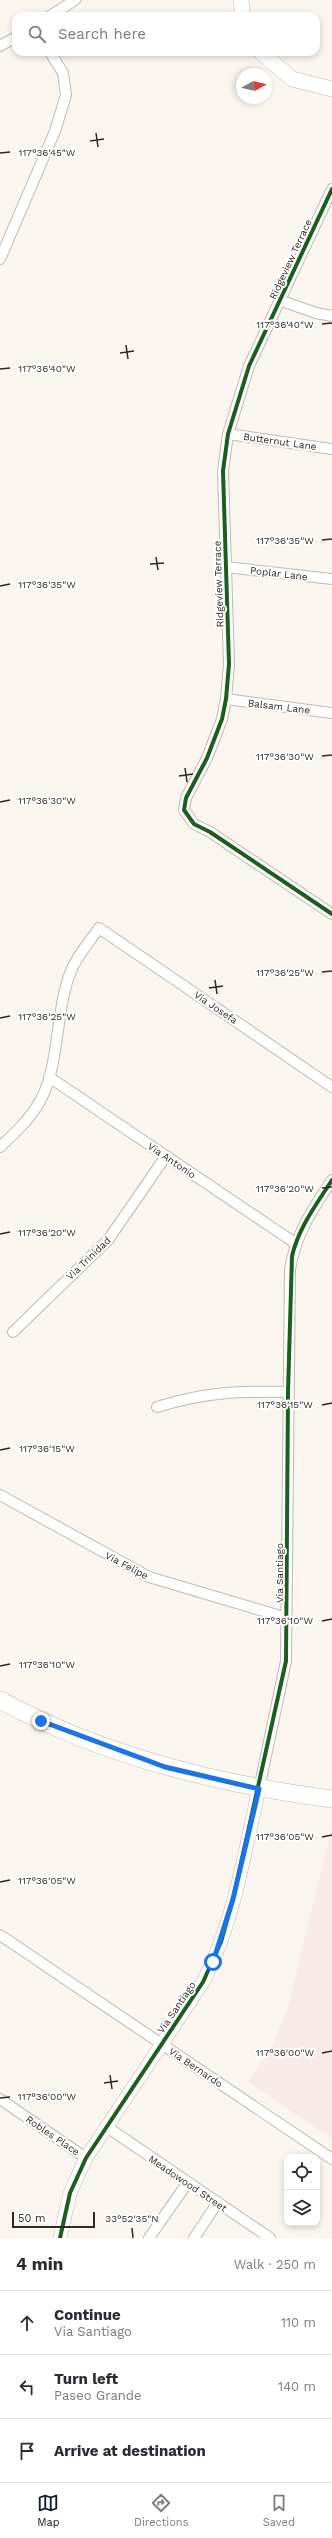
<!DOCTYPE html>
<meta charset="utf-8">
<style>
body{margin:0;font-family:"Work Sans",sans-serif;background:#f7f7f7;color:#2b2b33}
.controls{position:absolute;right:12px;bottom:12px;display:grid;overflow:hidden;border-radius:8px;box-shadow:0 2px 6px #0003}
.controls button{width:36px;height:36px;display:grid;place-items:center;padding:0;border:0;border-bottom:1px solid #e1e1e2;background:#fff;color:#2b2b33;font:20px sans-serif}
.compass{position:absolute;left:236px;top:68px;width:36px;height:36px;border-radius:50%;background:#fff;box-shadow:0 2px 6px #0003;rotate:82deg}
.scale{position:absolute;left:12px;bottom:10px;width:83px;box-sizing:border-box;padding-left:4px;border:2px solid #2e2a23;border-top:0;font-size:11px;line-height:14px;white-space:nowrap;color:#2e2a23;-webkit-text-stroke:3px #fff;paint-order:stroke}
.stop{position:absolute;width:12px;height:12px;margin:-9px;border:3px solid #1a73e8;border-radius:50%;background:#fff}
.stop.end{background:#1a73e8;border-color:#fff;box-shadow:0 1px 4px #0008}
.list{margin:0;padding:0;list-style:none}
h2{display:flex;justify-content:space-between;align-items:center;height:52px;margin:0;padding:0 16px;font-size:17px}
h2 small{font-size:13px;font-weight:400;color:#7c7c81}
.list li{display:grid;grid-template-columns:26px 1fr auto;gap:12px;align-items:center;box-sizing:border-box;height:64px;padding:0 16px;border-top:1px solid #e1e1e2}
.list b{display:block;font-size:15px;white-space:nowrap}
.list p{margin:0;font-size:13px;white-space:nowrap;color:#7c7c81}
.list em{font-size:13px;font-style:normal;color:#7c7c81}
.icon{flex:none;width:22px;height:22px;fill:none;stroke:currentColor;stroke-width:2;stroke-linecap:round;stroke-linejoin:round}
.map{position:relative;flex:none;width:332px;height:2238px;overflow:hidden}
.search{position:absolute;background:#fff;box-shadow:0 2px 6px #0003;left:12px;right:12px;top:12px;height:44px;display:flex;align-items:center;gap:10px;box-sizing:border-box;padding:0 14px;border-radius:12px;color:#7c7c81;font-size:15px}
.sheet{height:244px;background:#fff}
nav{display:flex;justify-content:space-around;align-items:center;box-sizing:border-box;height:56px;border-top:1px solid #e1e1e2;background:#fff;font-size:11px;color:#7c7c81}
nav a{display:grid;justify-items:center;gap:2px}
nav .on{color:#111827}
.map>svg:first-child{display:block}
.commercial{fill:#f8eae8}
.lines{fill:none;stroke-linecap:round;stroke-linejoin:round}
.minor-casing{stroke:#bebab3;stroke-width:12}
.tertiary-casing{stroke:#bebab3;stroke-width:14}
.secondary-casing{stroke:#bebab3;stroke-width:16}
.primary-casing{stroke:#bebab3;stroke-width:18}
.minor{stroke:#fefefd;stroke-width:10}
.tertiary{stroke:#fefefd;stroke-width:13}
.secondary{stroke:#fefefd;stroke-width:15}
.primary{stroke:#fefefd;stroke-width:17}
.cycleway-casing{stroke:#fff;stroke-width:6}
.cycleway{stroke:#1b5e20;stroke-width:4}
.route{stroke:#1a73e8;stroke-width:5}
.ticks{fill:none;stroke:#2e2a23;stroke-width:1.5}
.labels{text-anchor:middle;stroke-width:4;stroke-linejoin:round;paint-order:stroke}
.street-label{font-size:10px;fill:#2e2a23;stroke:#fff}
.ticks-label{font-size:10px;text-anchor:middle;fill:#2e2a23;stroke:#fff;stroke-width:4;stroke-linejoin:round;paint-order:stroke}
</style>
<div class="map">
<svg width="332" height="2238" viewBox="0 0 332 2238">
<rect width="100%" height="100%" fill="#faf6ef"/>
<path class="commercial" d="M332,1827v312l-84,-57 26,-40 13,-32z"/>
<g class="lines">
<g class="minor-casing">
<path id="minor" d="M50,16l25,-16
M0,46l16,-9
M332,189l-83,177 -21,68 -5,37 6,193 -3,35 -4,20 -15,39 -21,40 -2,12 10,14 16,8 122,82
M0,259l55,-128 11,-36 -3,-22 -13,-21
M279,300l37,13 16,3
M228,434l104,15
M226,567l106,12
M226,699l106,14
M49,1077l246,166
M0,1147c15,-14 30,-28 40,-46 20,-35 15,-91 31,-130 6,-15 19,-30 28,-43l233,159
M13,1332l95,-92 58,-84
M157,1407c48,-15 81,-16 131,-15
M0,1495l149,82 138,41
M259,1789l27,-128 4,-391c5,-35 22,-60 42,-90
M0,1935l332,224
M0,2099l86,59
M107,2127l163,111
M149,2238l39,-56
M194,2238l24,-36"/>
</g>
<g class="tertiary-casing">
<path id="tertiary" d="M60,2238l10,-45 16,-35 117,-176c31,-59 41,-128 56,-193"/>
</g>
<g class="secondary-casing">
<path id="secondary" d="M241,0l2,16
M261,52l31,27 40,10"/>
</g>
<g class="primary-casing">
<path id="primary" d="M0,1700c103,56 217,84 332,99"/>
</g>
<use href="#minor" class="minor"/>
<use href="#tertiary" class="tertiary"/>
<use href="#secondary" class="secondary"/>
<use href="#primary" class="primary"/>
<g class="cycleway-casing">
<path id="cycleway" d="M332,189l-83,177 -21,68 -5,37 6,193 -3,35 -4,20 -15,39 -21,40 -2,12 10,14 16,8 122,82
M60,2238l10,-45 16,-35 117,-176 18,-40 12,-43 53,-238 2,-269 4,-136c7,-29 24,-51 40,-76"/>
</g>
<use href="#cycleway" class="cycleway"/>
</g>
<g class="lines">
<path class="route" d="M41,1721l124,46 94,22 -26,110 -20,63"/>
</g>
<path class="ticks" d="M96,133l2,14M90,141l14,-2M0,153l10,-1M322,324l10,-1M126,345l2,14M120,353l14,-2M0,369l10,-1M322,540l10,-1M156,557l2,13M150,564l14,-1M0,586l10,-2M322,756l10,-1M185,768l2,14M179,776l14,-2M0,802l10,-2M322,972l10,-1M215,980l2,14M209,988l14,-2M0,1018l10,-2M322,1188l10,-1M0,1234l10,-2M322,1405l10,-2M0,1450l10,-2M322,1621l10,-2M0,1666l10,-2M322,1837l10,-2M0,1882l10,-2M322,2053l10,-2M110,2075l2,14M104,2083l14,-2M0,2098l10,-1M132,2228l1,10"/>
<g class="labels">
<g class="street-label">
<text transform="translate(290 259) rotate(-65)" y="4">Ridgeview Terrace</text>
<text transform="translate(280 441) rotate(8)" y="4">Butternut Lane</text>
<text transform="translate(279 573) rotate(7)" y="4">Poplar Lane</text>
<text transform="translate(218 584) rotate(-92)" y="4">Ridgeview Terrace</text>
<text transform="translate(279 706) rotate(7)" y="4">Balsam Lane</text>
<text transform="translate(216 1007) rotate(34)" y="4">Via Josefa</text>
<text transform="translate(172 1160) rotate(34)" y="4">Via Antonio</text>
<text transform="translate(88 1258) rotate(-44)" y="4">Via Trinidad</text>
<text transform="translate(127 1565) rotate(28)" y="4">Via Felipe</text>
<text transform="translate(279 1573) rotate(-90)" y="4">Via Santiago</text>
<text transform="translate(176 2007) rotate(-56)" y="4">Via Santiago</text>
<text transform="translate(196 2067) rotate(34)" y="4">Via Bernardo</text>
<text transform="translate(53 2135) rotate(34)" y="4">Robles Place</text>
<text transform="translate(188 2183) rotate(34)" y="4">Meadowood Street</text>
</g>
</g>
<g class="ticks-label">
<text x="47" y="156">117°36'45"W</text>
<text x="285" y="328">117°36'40"W</text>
<text x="47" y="372">117°36'40"W</text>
<text x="285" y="544">117°36'35"W</text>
<text x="47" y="588">117°36'35"W</text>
<text x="285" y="760">117°36'30"W</text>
<text x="47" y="804">117°36'30"W</text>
<text x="285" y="976">117°36'25"W</text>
<text x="47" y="1020">117°36'25"W</text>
<text x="285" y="1192">117°36'20"W</text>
<text x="47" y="1236">117°36'20"W</text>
<text x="285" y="1408">117°36'15"W</text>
<text x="47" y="1452">117°36'15"W</text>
<text x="285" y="1624">117°36'10"W</text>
<text x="47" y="1668">117°36'10"W</text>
<text x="285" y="1840">117°36'05"W</text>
<text x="47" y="1884">117°36'05"W</text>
<text x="285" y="2056">117°36'00"W</text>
<text x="47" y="2100">117°36'00"W</text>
<text x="132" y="2222">33°52'35"N</text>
</g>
</svg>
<div class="controls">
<button><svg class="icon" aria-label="locate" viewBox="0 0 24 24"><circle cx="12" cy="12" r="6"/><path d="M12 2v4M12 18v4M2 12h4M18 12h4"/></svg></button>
<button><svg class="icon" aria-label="layers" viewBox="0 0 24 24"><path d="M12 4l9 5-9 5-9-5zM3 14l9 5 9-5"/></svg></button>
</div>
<svg class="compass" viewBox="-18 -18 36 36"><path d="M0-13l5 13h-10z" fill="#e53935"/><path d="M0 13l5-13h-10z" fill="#7c7c81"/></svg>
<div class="scale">50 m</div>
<div class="stop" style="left:213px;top:1962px"></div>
<div class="stop end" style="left:41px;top:1721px"></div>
<div class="search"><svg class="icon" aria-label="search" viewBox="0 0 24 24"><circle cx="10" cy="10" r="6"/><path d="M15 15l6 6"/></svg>Search here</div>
</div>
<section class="sheet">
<h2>4 min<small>Walk · 250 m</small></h2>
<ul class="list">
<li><svg class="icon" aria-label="ahead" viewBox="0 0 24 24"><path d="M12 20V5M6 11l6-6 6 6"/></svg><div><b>Continue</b><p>Via Santiago</p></div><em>110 m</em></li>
<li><svg class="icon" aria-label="left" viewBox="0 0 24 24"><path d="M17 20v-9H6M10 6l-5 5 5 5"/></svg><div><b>Turn left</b><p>Paseo Grande</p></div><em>140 m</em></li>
<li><svg class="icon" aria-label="arrive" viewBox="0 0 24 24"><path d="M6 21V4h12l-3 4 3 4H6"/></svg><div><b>Arrive at destination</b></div></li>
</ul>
</section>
<nav>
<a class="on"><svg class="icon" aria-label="map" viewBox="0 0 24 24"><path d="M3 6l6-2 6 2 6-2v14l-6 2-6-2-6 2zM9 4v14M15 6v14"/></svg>Map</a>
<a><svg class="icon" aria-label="directions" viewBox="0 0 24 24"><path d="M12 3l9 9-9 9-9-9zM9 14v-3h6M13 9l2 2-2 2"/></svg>Directions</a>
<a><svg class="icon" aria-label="saved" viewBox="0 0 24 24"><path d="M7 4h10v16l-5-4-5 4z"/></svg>Saved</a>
</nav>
